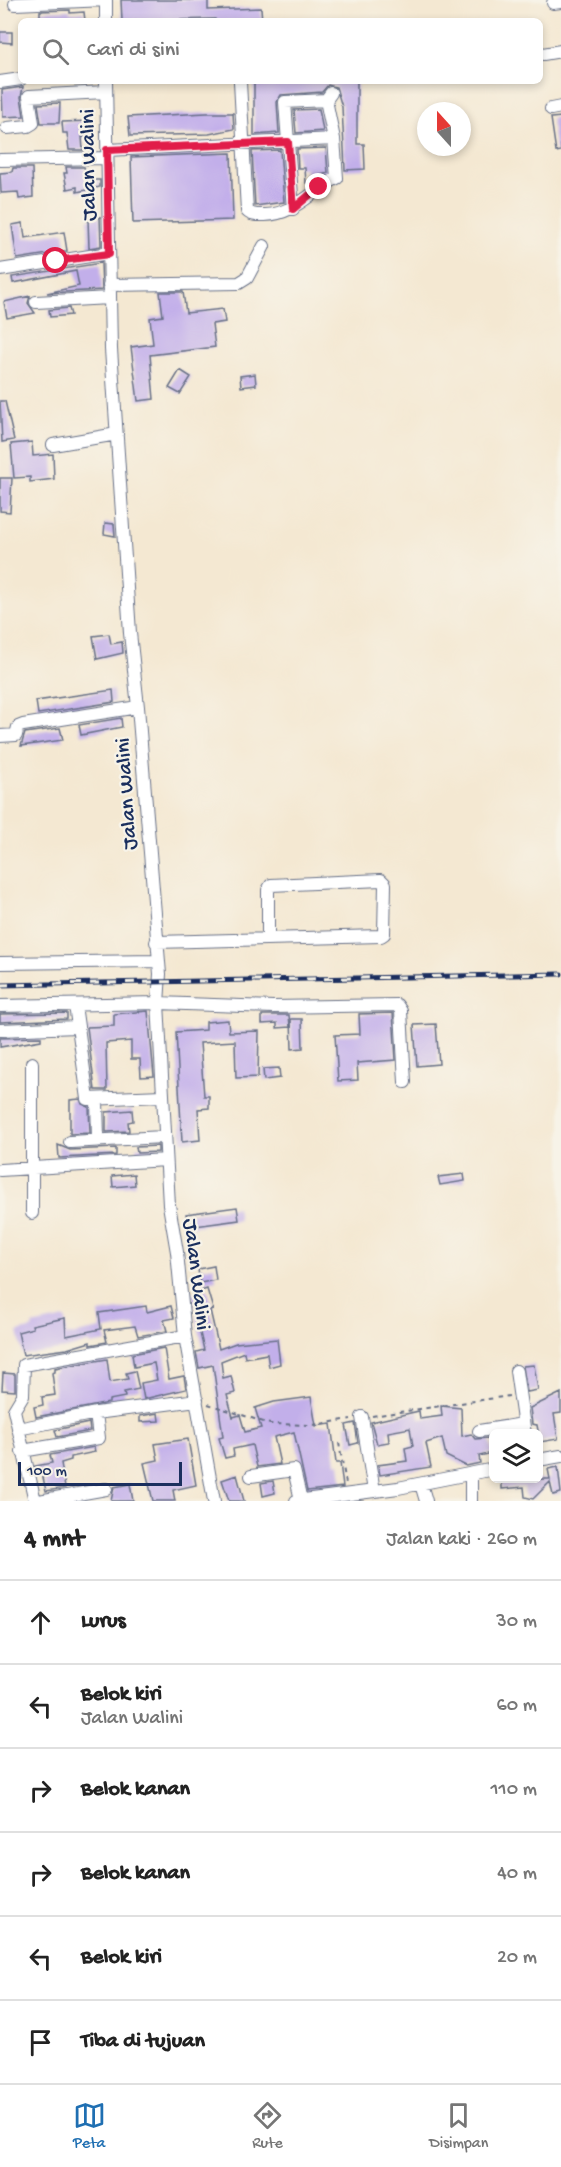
<!DOCTYPE html>
<html lang="id">
<meta charset="utf-8">
<style>
body{margin:0;font-family:"Gochi Hand",sans-serif;background:#f2f2f2;color:#222}
.controls{position:absolute;right:18px;bottom:18px;display:grid;overflow:hidden;border-radius:9px;box-shadow:0 3px 9px #0003}
.controls button{width:54px;height:54px;display:grid;place-items:center;padding:0;border:0;border-bottom:2px solid #e0e0e0;background:#fff;color:#222;font:30px sans-serif}
.compass{position:absolute;left:417px;top:102px;width:54px;height:54px;border-radius:50%;background:#fff;box-shadow:0 3px 9px #0003;rotate:339deg}
.scale{position:absolute;left:18px;bottom:15px;width:164px;box-sizing:border-box;padding-left:6px;border:3px solid #1b2f5e;border-top:0;font-size:16px;line-height:21px;white-space:nowrap;color:#1b2f5e;-webkit-text-stroke:4px #f7f3e8;paint-order:stroke}
.stop{position:absolute;width:18px;height:18px;margin:-14px;border:4px solid #e11d48;border-radius:50%;background:#fff}
.stop.end{background:#e11d48;border-color:#fff;box-shadow:0 2px 6px #0008}
.list{margin:0;padding:0;list-style:none}
h2{display:flex;justify-content:space-between;align-items:center;height:78px;margin:0;padding:0 24px;font-size:26px}
h2 small{font-size:20px;font-weight:400;color:#767676}
.list li{display:grid;grid-template-columns:39px 1fr auto;gap:18px;align-items:center;box-sizing:border-box;height:84px;padding:0 24px;border-top:2px solid #e0e0e0}
.list b{display:block;font-size:22px;white-space:nowrap}
.list p{margin:0;font-size:20px;white-space:nowrap;color:#767676}
.list em{font-size:20px;font-style:normal;color:#767676}
.icon{flex:none;width:33px;height:33px;fill:none;stroke:currentColor;stroke-width:2;stroke-linecap:round;stroke-linejoin:round}
.map{position:relative;flex:none;width:561px;height:1501px;overflow:hidden}
.search{position:absolute;background:#fff;box-shadow:0 3px 9px #0003;left:18px;right:18px;top:18px;height:66px;display:flex;align-items:center;gap:15px;box-sizing:border-box;padding:0 21px;border-radius:9px;color:#767676;font-size:22px}
.sheet{height:582px;background:#fff}
nav{display:flex;justify-content:space-around;align-items:center;box-sizing:border-box;height:84px;border-top:2px solid #e0e0e0;background:#fff;font-size:16px;color:#767676}
nav a{display:grid;justify-items:center;gap:3px}
nav .on{color:#1f6fb2}
.map>svg:first-child{display:block}
.building{fill:#c2afea}
.lines{fill:none;stroke-linecap:round;stroke-linejoin:round}
.minor-casing{stroke:#677087;stroke-width:14}
.path{stroke:#677087;stroke-width:2;stroke-dasharray:4.5 4.5;stroke-linecap:butt}
.minor{stroke:#fff;stroke-width:12}
.rail-casing{stroke:#1b2f5e;stroke-width:5}
.rail{stroke:#f7f3e8;stroke-width:3;stroke-dasharray:9;stroke-linecap:butt}
.route{stroke:#e11d48;stroke-width:8}
.labels{text-anchor:middle;stroke-width:4.5;stroke-linejoin:round;paint-order:stroke}
.street-label{font-size:22px;fill:#1b2f5e;stroke:#f7f3e8}
</style>
<div class="map">
<svg width="561" height="1501" viewBox="0 0 561 1501">
<rect width="100%" height="100%" fill="#f7f3e8"/>
<filter id="ink" filterUnits="userSpaceOnUse"><feTurbulence type="fractalNoise" baseFrequency=".0167" numOctaves="2"/><feDisplacementMap in="SourceGraphic" scale="12" xChannelSelector="R" yChannelSelector="G"/><feConvolveMatrix kernelMatrix="1 2 1 2 8 2 1 2 1" color-interpolation-filters="sRGB"/></filter>
<filter id="wash" filterUnits="userSpaceOnUse"><feTurbulence type="fractalNoise" baseFrequency=".008" numOctaves="4" result="noise"/><feDisplacementMap in="SourceGraphic" scale="24" xChannelSelector="R" yChannelSelector="G"/><feGaussianBlur stdDeviation="1.35" result="paint"/><feColorMatrix in="noise" values="0 0 0 0 0 0 0 0 0 0 0 0 0 0 0 0 0 1.4 0 .05"/><feComposite in="paint" operator="in"/></filter>
<g filter="url(#wash)">
<rect width="100%" height="100%" fill="#f4e8d2"/>
<g id="blocks">
<path class="building" d="M121,0h87v10l53,-2 1,13h-46l-1,-2 -93,2z
M70,10v3l14,-1 1,9h-45v-10z
M0,32h12v11l-12,-1z
M254,81h103v63h7l1,25 -20,1 -3,-63 -6,-20 -8,-2 -6,7 -41,3 -4,7 2,31 -25,2z
M23,87l-2,10 3,19 -21,1 -1,-27z
M60,103l-1,20h-18l-3,-19z
M319,109l4,22 -27,2 -2,-23z
M207,113h26l1,16 -25,5 -79,2 -2,-19z
M561,117v34l-5,1 -5,-34z
M90,121v7l5,-1v9l-13,1 1,13h-14l-2,-17h-4l-1,-11z
M326,148l2,25 -10,3 1,3 -5,4h-8l-1,-15h-7l-1,-19z
M280,150l4,52 -29,4 -3,-55z
M231,153l2,67 -100,3 -2,-66z
M66,167h18l5,13h11v7l-23,5v-5l-10,2 -3,-16h3z
M13,168h19l1,29 -14,2 -1,-7 -17,1 -1,-20 12,-1z
M100,217l1,29 -12,2 -1,-29z
M23,223l2,15 39,-6 3,19 -50,8 -5,-34z
M101,263l1,27 -55,3 32,-7 -3,-15 -63,12 -1,-6z
M160,292h23l3,21 37,-4 2,13 -13,2 3,23 -65,8 4,44 -16,2 -7,-54 22,-3 -3,-26 13,-2z
M30,296l-2,7 7,10 -28,5 -3,-16z
M69,308l2,7 -21,2 -1,-7z
M180,370l11,7 -11,17 -11,-6z
M255,374l1,11 -15,2 -1,-11z
M0,401h5l9,39 -12,2z
M32,442l1,14 20,-2 1,25 -24,3v-5l-16,1 -3,-34z
M0,478h12l-2,34 -10,-1z
M105,523l9,1 1,12 -11,-2z
M109,634l2,10 11,-2 1,11 -26,6 -4,-23z
M113,690l1,12 -76,12 -2,-13z
M121,718l1,9 -41,8 -2,-10z
M60,728l3,12 -42,6 4,-13z
M148,1011l6,65 -13,1 -1,-18h-9v-18l-25,2 1,47h-12l-8,-63 27,-1v-12z
M67,1013v6l-67,3v-8z
M393,1013l3,47 -39,3 1,17 -20,1 -3,-46 25,-1 -1,-20z
M262,1015h27l1,12 -13,1v-5l-15,1z
M291,1019h11l1,29 -11,1z
M228,1020l1,12 30,-1 -1,46 -22,1 -1,-37 -35,2 4,53h5v12l-11,1 2,31 -18,2 -6,-110 30,-2v-8z
M436,1024l3,40 -22,2 -3,-41z
M41,1037v3l-41,7v-9z
M279,1068l1,10 -16,2 -1,-11z
M80,1099l2,5 7,3 1,26 -20,1v-34z
M132,1110l1,11 -5,1 1,9 -23,1v-20z
M58,1145l12,5 46,-2v7l-57,3z
M158,1146v6l-21,1 -1,-6z
M134,1174l1,11 -22,2 -1,-11z
M464,1174l1,7 -25,4 -2,-8z
M237,1207l2,13 -51,7 -2,-13z
M214,1266l2,14 -16,3 -2,-14z
M207,1289l6,20 -3,1 9,39 17,-6 41,-4 3,25 -11,3 -2,-13 -22,4 -1,-6 -23,9 2,17 8,-2 4,17 -8,2 6,22 7,-2 5,17 16,-4 -6,-20 19,-6 37,-5 5,29 15,-2 5,39h4l3,24 -36,4 -13,-59 -20,5 6,27 -23,3 -5,-22 -19,4 1,7 -9,2 -6,-20 4,-1 -10,-72 -14,3 -3,-16 8,-2 -8,-34 3,-1 -7,-21z
M146,1306l1,6 24,-6 3,12 -10,2 3,11 -29,5 -3,-10 -31,4 3,12 -17,3v-3l-23,7 -44,6 -5,-23 15,-4 -1,-3 33,-7 1,18 35,-7 -2,-16z
M164,1348l5,31 15,-3 2,13 -42,10 -3,-16 16,-3 -3,-17 -20,4 -2,-13z
M107,1359l3,23 18,-3 -2,-6 9,-2 4,18 -15,3 1,5 -16,3v3l-73,14 -2,-10 9,-2 -1,-8 13,-2 -3,-22 3,-1v-4z
M534,1365l4,25 -11,2 -4,-26z
M3,1373l12,1v17l-13,-1z
M561,1393v20l-7,1 4,25 -18,3 -3,-17 -5,-1 -2,-16z
M441,1406l20,2 1,28 9,-2 4,5 14,-1 4,15 -14,3 1,7 -14,3 -20,-10 -4,-18 -16,5 5,24 -51,8 -2,-10 29,-4 -2,-13 8,-2 -3,-18 -22,4 1,10 -12,2 -6,-22 48,-11 1,8 22,-3z
M158,1413l1,8 -19,1v-6z
M89,1423l1,8 -33,6 -2,-7z
M355,1423l3,20 -8,2 -4,-20z
M188,1439l8,46 -23,5 2,11h-22l-9,-38 14,-3 -3,-16z
M94,1447l1,5 -24,5v3l-10,3 4,25 -19,3 -4,-18 -5,1 -2,-8 17,-3 -2,-8z
M558,1467l3,26 -8,2 -3,-13 -17,17 -8,-2 -1,-10 -22,2v-10h48l-2,-10z
M237,1475l7,26h-15l-7,-21z
M273,1481l2,12 -12,3 -2,-13z
M130,1484l3,17h-22l3,-14z"/>
</g>
</g>
<g filter="url(#ink)">
<use href="#blocks" fill-opacity="0" stroke="#677087" stroke-width="1.5"/>
<g class="lines">
<g class="minor-casing">
<path id="minor" d="M106,0v21
M553,3l8,-1
M15,4l91,-4
M543,54l18,-3
M106,81l5,268 19,284 8,74 22,267 -2,29 11,202 8,47 8,84 29,165
M0,82l21,-3
M240,82l7,129c5,5 11,4 18,4 30,-1 46,-24 72,-37l-3,-39 -8,-39 5,-7
M551,109l10,-2
M7,128l21,-2 5,-3 -4,-27 76,-4
M107,150l227,-11
M0,160l107,-2
M293,209l-8,-107 41,-2
M0,270l109,-17
M109,285l130,-2 8,-5 17,-32
M36,302l73,-4
M53,445l64,-11
M0,736l16,-1 2,-8 5,-2 115,-18
M156,942l225,-6 3,-2 1,-50 -4,-4 -110,5 -3,5v48
M0,963l158,-2
M75,1005l13,94 74,-3
M0,1006l158,-3 115,4 124,-2 4,6 4,71
M0,1030l77,-3
M97,1100l1,40
M70,1142l93,-5
M0,1170l166,-10
M32,1213v-150
M516,1371l9,63
M362,1417l12,74
M18,1429l78,-16 101,-13
M479,1431l44,-7
M22,1451l77,-13 -3,-25
M538,1460l23,-4
M251,1476l43,-6 7,30
M421,1484l5,17
M35,1501l-21,-91 9,-15 1,-30 161,-29
M39,1501l67,-12
M296,1501l102,-13 96,-19
M471,1501v-27"/>
</g>
<path class="path" d="M208,1404l62,20 43,1 38,-6
M372,1416l137,-20
M339,1443l7,41"/>
<use href="#minor" class="minor"/>
<g class="rail-casing">
<path id="rail" d="M0,985l561,-11"/>
</g>
<use href="#rail" class="rail"/>
</g>
</g>
<g class="lines" filter="url(#ink)">
<path class="route" d="M56,261l53,-7 -2,-104 181,-8 5,67 26,-22"/>
</g>
<g class="labels">
<g class="street-label">
<text transform="translate(86 165) rotate(-91)" y="8">Jalan Walini</text>
<text transform="translate(124 794) rotate(-94)" y="8">Jalan Walini</text>
<text transform="translate(199 1274) rotate(83)" y="8">Jalan Walini</text>
</g>
</g>
</svg>
<div class="controls">
<button><svg class="icon" aria-label="layers" viewBox="0 0 24 24"><path d="M12 4l9 5-9 5-9-5zM3 14l9 5 9-5"/></svg></button>
</div>
<svg class="compass" viewBox="-18 -18 36 36"><path d="M0-13l5 13h-10z" fill="#e53935"/><path d="M0 13l5-13h-10z" fill="#767676"/></svg>
<div class="scale">100 m</div>
<div class="stop" style="left:56px;top:261px"></div>
<div class="stop end" style="left:319px;top:187px"></div>
<div class="search"><svg class="icon" aria-label="search" viewBox="0 0 24 24"><circle cx="10" cy="10" r="6"/><path d="M15 15l6 6"/></svg>Cari di sini</div>
</div>
<section class="sheet">
<h2>4 mnt<small>Jalan kaki · 260 m</small></h2>
<ul class="list">
<li><svg class="icon" aria-label="ahead" viewBox="0 0 24 24"><path d="M12 20V5M6 11l6-6 6 6"/></svg><div><b>Lurus</b></div><em>30 m</em></li>
<li><svg class="icon" aria-label="left" viewBox="0 0 24 24"><path d="M17 20v-9H6M10 6l-5 5 5 5"/></svg><div><b>Belok kiri</b><p>Jalan Walini</p></div><em>60 m</em></li>
<li><svg class="icon" aria-label="right" viewBox="0 0 24 24"><path d="M7 20v-9h11M14 6l5 5-5 5"/></svg><div><b>Belok kanan</b></div><em>110 m</em></li>
<li><svg class="icon" aria-label="right" viewBox="0 0 24 24"><path d="M7 20v-9h11M14 6l5 5-5 5"/></svg><div><b>Belok kanan</b></div><em>40 m</em></li>
<li><svg class="icon" aria-label="left" viewBox="0 0 24 24"><path d="M17 20v-9H6M10 6l-5 5 5 5"/></svg><div><b>Belok kiri</b></div><em>20 m</em></li>
<li><svg class="icon" aria-label="arrive" viewBox="0 0 24 24"><path d="M6 21V4h12l-3 4 3 4H6"/></svg><div><b>Tiba di tujuan</b></div></li>
</ul>
</section>
<nav>
<a class="on"><svg class="icon" aria-label="map" viewBox="0 0 24 24"><path d="M3 6l6-2 6 2 6-2v14l-6 2-6-2-6 2zM9 4v14M15 6v14"/></svg>Peta</a>
<a><svg class="icon" aria-label="directions" viewBox="0 0 24 24"><path d="M12 3l9 9-9 9-9-9zM9 14v-3h6M13 9l2 2-2 2"/></svg>Rute</a>
<a><svg class="icon" aria-label="saved" viewBox="0 0 24 24"><path d="M7 4h10v16l-5-4-5 4z"/></svg>Disimpan</a>
</nav>
